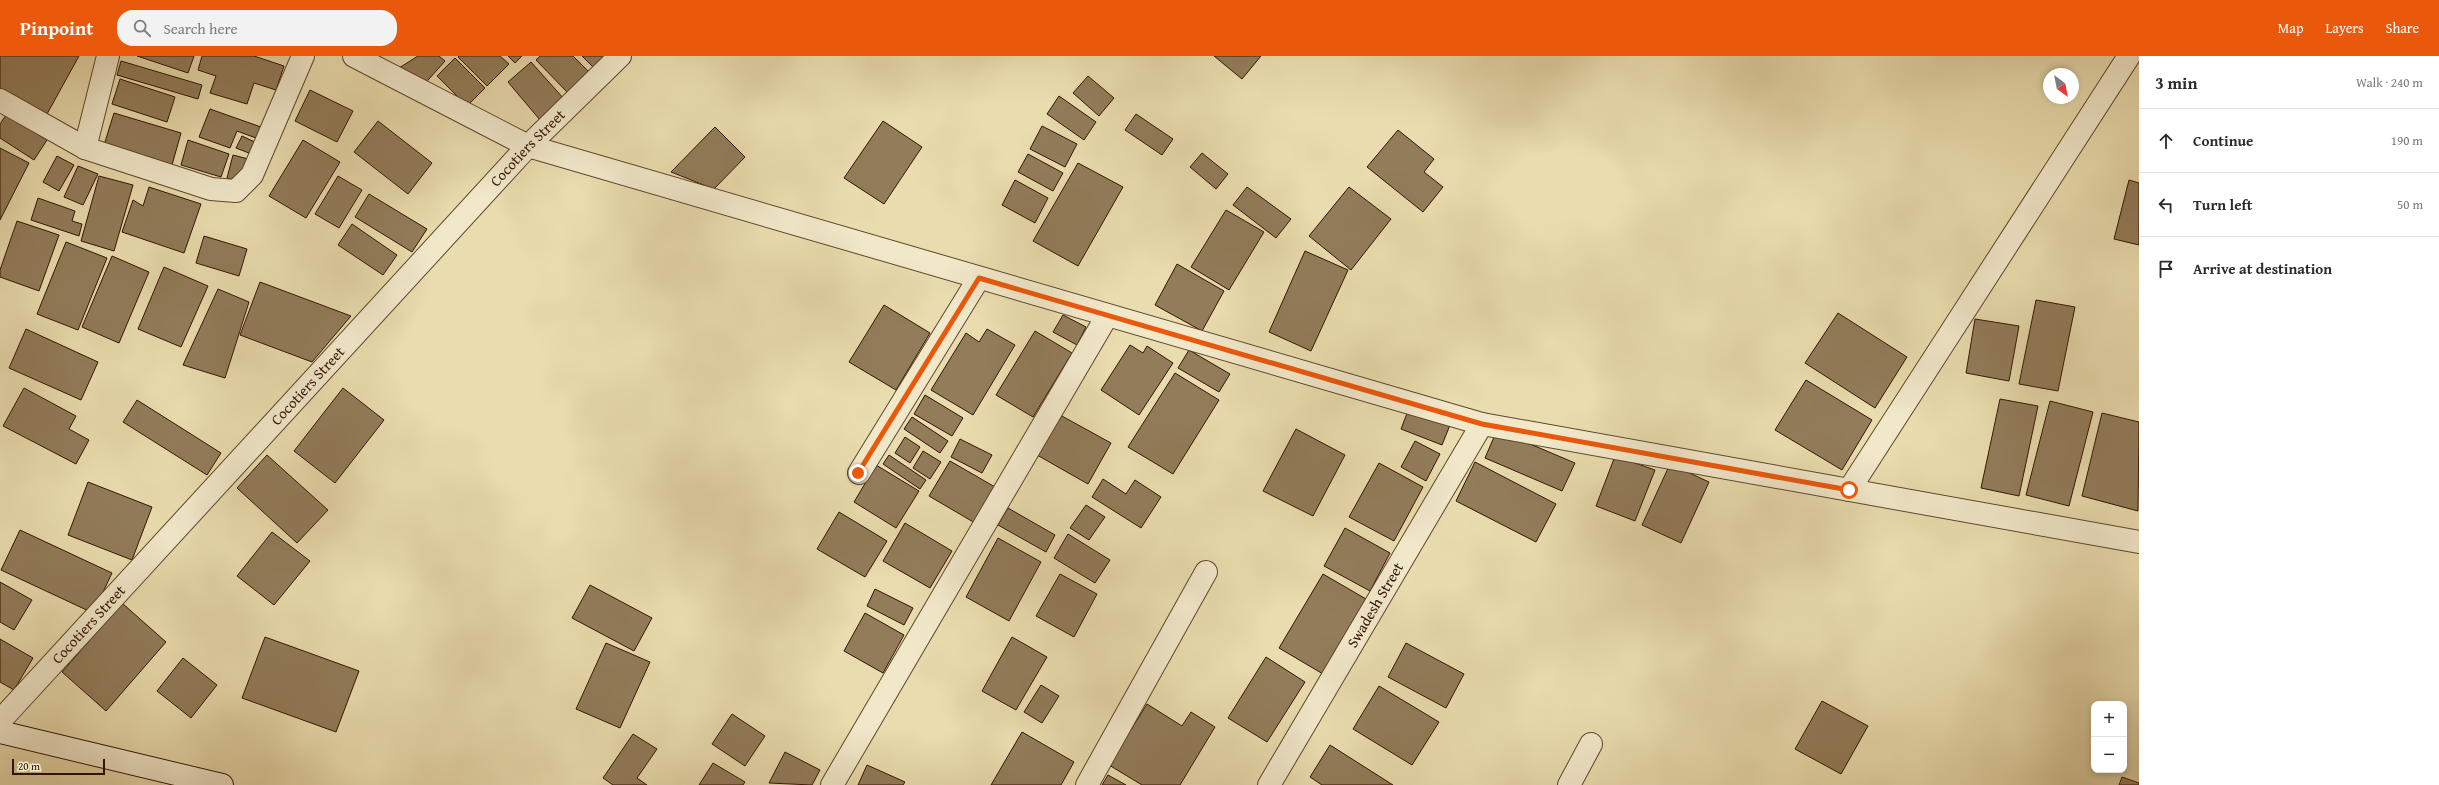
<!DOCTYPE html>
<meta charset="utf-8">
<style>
body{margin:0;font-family:"Gentium Book Plus",serif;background:#f2f2f3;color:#2b2b33}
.controls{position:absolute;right:12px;bottom:12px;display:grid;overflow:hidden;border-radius:8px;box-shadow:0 2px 6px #0003}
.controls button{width:36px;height:36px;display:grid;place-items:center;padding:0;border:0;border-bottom:1px solid #e1e1e2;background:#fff;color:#2b2b33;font:20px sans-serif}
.compass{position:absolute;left:2043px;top:12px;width:36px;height:36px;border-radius:50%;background:#fff;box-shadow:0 2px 6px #0003;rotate:148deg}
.scale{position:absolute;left:12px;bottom:10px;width:93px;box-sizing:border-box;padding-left:4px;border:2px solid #331400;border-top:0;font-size:11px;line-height:14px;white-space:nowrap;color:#331400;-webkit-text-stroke:3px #f1e8ca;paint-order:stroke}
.stop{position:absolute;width:12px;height:12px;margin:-9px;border:3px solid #ea580c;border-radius:50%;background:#fff}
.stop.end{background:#ea580c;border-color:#fff;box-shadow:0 1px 4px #0008}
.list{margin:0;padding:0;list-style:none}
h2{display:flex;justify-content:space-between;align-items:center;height:52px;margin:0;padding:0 16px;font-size:17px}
h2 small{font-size:13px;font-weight:400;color:#7c7c81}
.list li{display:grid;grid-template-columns:26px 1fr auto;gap:12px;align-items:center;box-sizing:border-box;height:64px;padding:0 16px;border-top:1px solid #e1e1e2}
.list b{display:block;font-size:15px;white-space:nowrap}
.list em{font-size:13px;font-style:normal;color:#7c7c81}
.icon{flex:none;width:22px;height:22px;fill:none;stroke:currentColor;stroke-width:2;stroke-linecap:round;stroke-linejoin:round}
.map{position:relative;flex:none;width:2139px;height:729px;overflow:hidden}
header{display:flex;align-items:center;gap:24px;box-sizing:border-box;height:56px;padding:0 20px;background:#ea580c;color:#fff}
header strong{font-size:19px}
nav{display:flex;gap:22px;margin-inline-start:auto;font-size:14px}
.search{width:280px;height:36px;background:#f2f2f3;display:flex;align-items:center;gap:10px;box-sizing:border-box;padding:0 14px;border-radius:16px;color:#7c7c81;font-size:15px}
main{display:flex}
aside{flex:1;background:#fff}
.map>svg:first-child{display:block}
.building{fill:#927c5a;stroke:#331400}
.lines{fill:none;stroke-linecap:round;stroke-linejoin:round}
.minor-casing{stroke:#60462c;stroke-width:24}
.secondary-casing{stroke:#331400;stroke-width:24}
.minor{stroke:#f1e8ca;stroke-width:22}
.secondary{stroke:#f1e8ca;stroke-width:22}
.route{stroke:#ea580c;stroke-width:5}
.labels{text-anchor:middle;stroke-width:3;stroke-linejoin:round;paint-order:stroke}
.street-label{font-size:15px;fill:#331400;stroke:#f1e8ca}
</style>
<header>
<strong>Pinpoint</strong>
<div class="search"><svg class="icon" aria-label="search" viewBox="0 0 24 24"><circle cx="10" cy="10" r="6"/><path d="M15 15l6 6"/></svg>Search here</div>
<nav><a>Map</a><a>Layers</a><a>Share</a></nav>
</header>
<main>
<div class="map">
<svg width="2139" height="729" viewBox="0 0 2139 729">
<rect width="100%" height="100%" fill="#e9dcae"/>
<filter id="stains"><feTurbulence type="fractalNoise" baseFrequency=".005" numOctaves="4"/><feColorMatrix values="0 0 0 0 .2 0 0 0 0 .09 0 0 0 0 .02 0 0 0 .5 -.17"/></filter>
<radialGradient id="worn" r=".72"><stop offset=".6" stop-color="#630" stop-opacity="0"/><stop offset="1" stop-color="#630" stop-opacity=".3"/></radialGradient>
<path class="building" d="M0,0h79l-32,58 -47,-25z
M137,0h57l-6,17z
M202,0h52l30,10 -8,24 -22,-7 -7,21 -37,-11 6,-17 -18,-6z
M418,0h21l6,5 -24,27 -22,-20z
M459,0h41l9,8 -22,22 -29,-29z
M508,0h14l-7,7z
M540,0h33l16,16 -21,21 -32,-33z
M582,0h25l-12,13z
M1214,0h47l-19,23z
M455,2l30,30 -18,18 -30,-30z
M121,5l81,24 -4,14 -81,-24z
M531,6l33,37 -24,21 -32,-38z
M1088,20l26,22 -15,18 -26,-23z
M120,23l55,18 -8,25 -55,-18z
M310,34l43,21 -16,31 -42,-21z
M1059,40l37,26 -12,18 -37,-26z
M210,53l51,18 -5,11 -19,-7 -7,17 -31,-11z
M114,57l67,20 -9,32 -68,-20z
M1136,58l37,25 -11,16 -37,-25z
M6,59l41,25 -13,20 -34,-22v-14z
M378,65l54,42 -24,31 -54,-42z
M883,65l39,26 -38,57 -40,-26z
M1042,70l35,18 -12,23 -35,-18z
M715,71l30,30 -31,32 -43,-17z
M1398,74l36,29 -10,13 19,15 -20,25 -56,-45z
M242,80l17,8 -5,11 -18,-7z
M188,84l41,14 -8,23 -40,-12z
M303,84l37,22 -34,56 -37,-22z
M0,92l29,15 -29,57z
M1202,97l26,21 -12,15 -26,-22z
M1028,98l35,19 -10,18 -35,-19z
M233,99l19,5 -13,22 -12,-4z
M57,100l17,9 -15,26 -16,-9z
M1078,107l45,24 -45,79 -45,-25z
M78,110l20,8 -15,31 -19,-8z
M99,120l34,9 -19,66 -33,-10z
M338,120l24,14 -23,38 -24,-14z
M1015,124l33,18 -13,25 -33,-18z
M2129,124l10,3v62l-25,-6z
M149,131l52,17 -17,49 -62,-21 11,-32 10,6z
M1247,131l44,32 -15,19 -43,-33z
M1349,131l42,32 -40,51 -42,-34z
M369,138l58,35 -15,23 -57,-35z
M38,142l37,13 -3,10 10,3 -3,12 -48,-16z
M1226,154l38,22 -35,58 -38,-23z
M17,165l42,14 -20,56 -39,-14v-7z
M352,168l45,31 -14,20 -45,-30z
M204,180l43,13 -8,27 -43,-13z
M66,186l41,16 -29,72 -41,-16z
M1305,195l43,19 -37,81 -42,-19z
M112,200l37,16 -30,71 -37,-16z
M1177,208l47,27 -22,40 -47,-26z
M164,211l44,19 -27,61 -43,-18z
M260,226l91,34 -39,46 -72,-27z
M218,233l31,13 -24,76 -42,-13z
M2036,244l39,7 -17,84 -39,-7z
M884,249l46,28 -34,57 -47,-28z
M1838,257l69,44 -32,51 -70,-45z
M1063,259l23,12 -9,18 -24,-13z
M1975,263l44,7 -10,55 -43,-8z
M26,273l72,33 -17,38 -72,-32z
M987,273l28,16 -42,70 -42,-25 35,-57 13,9z
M1035,275l37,22 -39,64 -37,-22z
M1130,289l13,8 4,-7 26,17 -34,52 -38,-25z
M1189,294l41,24 -11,18 -41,-24z
M1175,317l44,27 -46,74 -45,-27z
M1806,324l66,40 -30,50 -67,-40z
M24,332l52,28 -7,13 20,11 -13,24 -73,-38z
M343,332l41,32 -49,63 -41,-32z
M925,339l38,23 -11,18 -38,-22z
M2000,343l38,7 -19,90 -38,-8z
M137,344l84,53 -14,22 -84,-53z
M2050,345l43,11 -24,94 -43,-11z
M1409,352l41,17 -8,20 -41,-16z
M2102,357l37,9 -1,89 -56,-15z
M1060,359l51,28 -23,41 -51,-29z
M912,361l36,24 -8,12 -36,-24z
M1296,373l49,26 -32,61 -50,-25z
M1497,374l78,33 -13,28 -77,-33z
M905,381l15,10 -10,16 -15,-10z
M960,383l32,16 -10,18 -31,-16z
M1415,385l25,13 -14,27 -25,-14z
M923,395l18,11 -11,17 -17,-11z
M267,399l61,55 -31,33 -60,-55z
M889,399l37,25 -6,9 -37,-25z
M1615,400l40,14 -20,51 -39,-15z
M950,405l45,26 -20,36 -46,-27z
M1475,406l81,42 -20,38 -80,-41z
M1379,407l44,24 -29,54 -45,-24z
M1670,408l39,18 -28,61 -39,-18z
M876,409l43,26 -23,37 -42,-26z
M1103,423l23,15 9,-14 26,17 -20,31 -49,-31z
M88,426l64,25 -20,53 -64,-25z
M1086,449l19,12 -16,23 -19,-12z
M1008,452l47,27 -9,17 -48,-27z
M839,456l48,29 -22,36 -48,-28z
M905,467l47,28 -22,37 -47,-27z
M1345,472l45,25 -20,38 -46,-25z
M20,474l92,43 -19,40 -92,-43z
M272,476l38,29 -36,44 -37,-29z
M1068,478l42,26 -15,23 -41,-25z
M998,482l43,24 -32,59 -43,-24z
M1060,518l37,20 -23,43 -38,-21z
M1323,518l43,25 -43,75 -44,-26z
M0,526l32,18 -18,30 -14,-8z
M590,529l62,33 -18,33 -62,-33z
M875,533l38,19 -9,17 -37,-19z
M122,547l44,39 -60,69 -44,-39z
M865,557l39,22 -21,38 -39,-22z
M265,581l94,34 -23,61 -94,-34z
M1012,581l35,20 -31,53 -34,-19z
M0,583l33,19 -19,32 -14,-8z
M606,587l44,19 -30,66 -44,-19z
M1406,587l58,31 -18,34 -58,-31z
M1266,601l39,25 -38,60 -39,-24z
M183,602l34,27 -26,33 -34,-27z
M1041,629l18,11 -17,27 -18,-11z
M1379,630l60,36 -27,43 -59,-36z
M1822,645l46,25 -27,48 -46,-25z
M1147,648l35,22 9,-14 24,15 -35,58h-38l-33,-20z
M732,658l33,22 -20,30 -33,-22z
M1022,676l52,30 -13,23h-70z
M633,678l24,15 -20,29 10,7h-34l-10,-7z
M1330,689l63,40h-71l-12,-8z
M785,696l35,18 -8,15 -43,-2z
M713,707l32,19 -2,3h-44z
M867,709l38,17 -2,3h-45z
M1108,719l18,10h-24z
M2122,721l17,6v2h-20z"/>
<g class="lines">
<g class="minor-casing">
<g id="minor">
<path d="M354,0l174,90 954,278 657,118"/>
<path d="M0,44l85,48 126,41 25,2 16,-16 51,-119"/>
<path d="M85,92l23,-92"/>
<path d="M859,417l120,-195"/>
<path d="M1849,434l280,-434"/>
<path id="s1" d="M0,665l528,-575 92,-90"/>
<path d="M832,729l275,-469"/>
<path d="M1087,729l119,-213"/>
<path id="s2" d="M1269,729l213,-361"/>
<path d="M1569,729l22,-41"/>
</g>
</g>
<g class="secondary-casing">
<path id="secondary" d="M0,676l222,53"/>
</g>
<use href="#minor" class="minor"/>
<use href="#secondary" class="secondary"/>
</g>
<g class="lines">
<path class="route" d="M858,417l121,-195 503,146 367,66"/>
</g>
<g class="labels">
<g class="street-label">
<text dy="5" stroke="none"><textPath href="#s1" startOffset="779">Cocotiers Street</textPath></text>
<text dy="5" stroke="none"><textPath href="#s1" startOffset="455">Cocotiers Street</textPath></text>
<text dy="5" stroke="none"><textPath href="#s2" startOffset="209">Swadesh Street</textPath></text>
<text dy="5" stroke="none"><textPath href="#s1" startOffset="131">Cocotiers Street</textPath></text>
</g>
</g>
<rect width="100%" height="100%" filter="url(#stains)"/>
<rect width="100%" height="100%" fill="url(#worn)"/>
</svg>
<div class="controls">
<button>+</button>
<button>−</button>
</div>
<svg class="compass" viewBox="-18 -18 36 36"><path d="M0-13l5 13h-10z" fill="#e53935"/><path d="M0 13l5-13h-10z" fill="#7c7c81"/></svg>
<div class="scale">20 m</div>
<div class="stop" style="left:1849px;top:434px"></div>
<div class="stop end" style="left:858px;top:417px"></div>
</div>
<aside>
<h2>3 min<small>Walk · 240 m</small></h2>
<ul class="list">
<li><svg class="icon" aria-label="ahead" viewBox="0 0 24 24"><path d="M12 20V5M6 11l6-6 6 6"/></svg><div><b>Continue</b></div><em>190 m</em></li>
<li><svg class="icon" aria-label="left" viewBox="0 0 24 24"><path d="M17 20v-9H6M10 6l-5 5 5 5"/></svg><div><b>Turn left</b></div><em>50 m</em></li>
<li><svg class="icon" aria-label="arrive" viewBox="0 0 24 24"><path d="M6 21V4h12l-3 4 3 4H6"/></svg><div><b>Arrive at destination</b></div></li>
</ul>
</aside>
</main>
